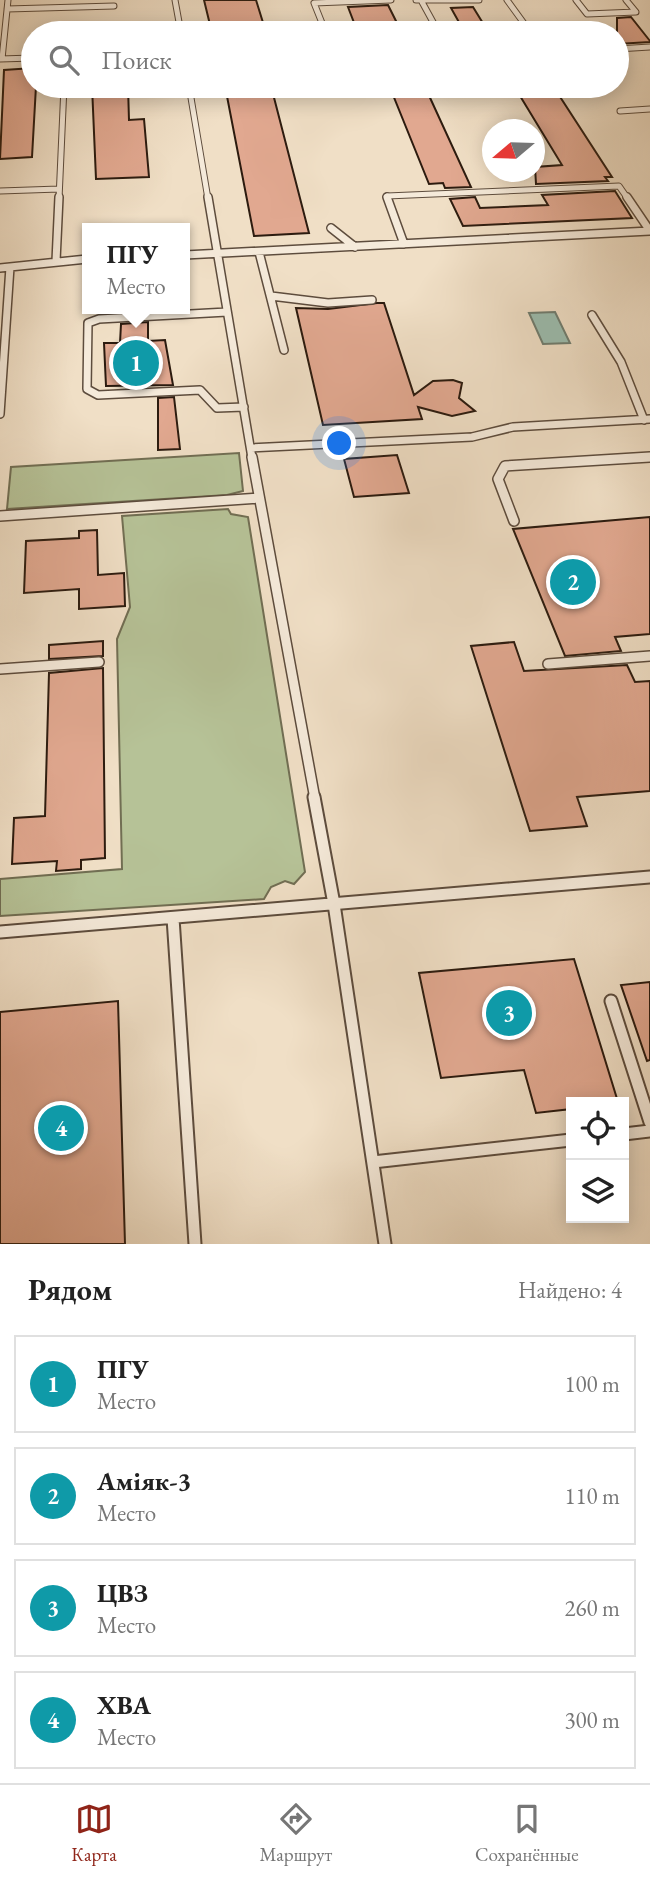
<!DOCTYPE html>
<html lang="ru">
<meta charset="utf-8">
<style>
body{margin:0;font-family:"EB Garamond",serif;background:#f6f6f6;color:#222}
.controls{position:absolute;right:21px;bottom:21px;display:grid;overflow:hidden;border-radius:0px;box-shadow:0 4px 18px #0003}
.controls button{width:63px;height:63px;display:grid;place-items:center;padding:0;border:0;border-bottom:2px solid #e0e0e0;background:#fff;color:#222;font:35px sans-serif}
.compass{position:absolute;left:482px;top:119px;width:63px;height:63px;border-radius:50%;background:#fff;box-shadow:0 4px 18px #0003;rotate:251deg}
.you{position:absolute;left:340px;top:444px;width:24px;height:24px;margin:-18px;border:5px solid #fff;border-radius:50%;background:#1a73e8;box-shadow:0 0 0 10px #1a73e833}
.badge{display:grid;place-items:center;width:46px;height:46px;border-radius:50%;background:#8f2418;color:#fff;font-size:23px;font-weight:700}
.pin{position:absolute;translate:-50% -50%;border:4px solid #fff;box-shadow:0 2px 7px #0006}
.popup{position:absolute;left:82px;top:223px;width:108px;height:91px;box-sizing:border-box;display:grid;place-content:center;border-radius:0px;background:#fff;filter:drop-shadow(0 2px 5px #0005);font-size:23px;white-space:nowrap;color:#767676}
.popup b{font-size:26px;color:#222}
.popup::after{content:'';position:absolute;left:50%;top:100%;margin-left:-14px;border:14px solid transparent;border-top-color:#fff}
.list{margin:0;padding:0;list-style:none}
h2{display:flex;justify-content:space-between;align-items:center;height:91px;margin:0;padding:0 28px;font-size:30px}
h2 small{font-size:23px;font-weight:400;color:#767676}
.list li{display:grid;grid-template-columns:46px 1fr auto;gap:21px;align-items:center;box-sizing:border-box;height:98px;margin:0 14px 14px;padding:0 14px;border:2px solid #e0e0e0;border-radius:0px}
.list b{display:block;font-size:26px;white-space:nowrap}
.list p{margin:0;font-size:23px;white-space:nowrap;color:#767676}
.list em{font-size:23px;font-style:normal;color:#767676}
.icon{flex:none;width:38px;height:38px;fill:none;stroke:currentColor;stroke-width:2;stroke-linecap:round;stroke-linejoin:round}
.map{position:relative;flex:none;width:650px;height:1244px;overflow:hidden}
.search{position:absolute;background:#fff;box-shadow:0 4px 18px #0003;left:21px;right:21px;top:21px;height:77px;display:flex;align-items:center;gap:18px;box-sizing:border-box;padding:0 24px;border-radius:38px;color:#767676;font-size:26px}
.sheet{height:539px;background:#fff}
nav{display:flex;justify-content:space-around;align-items:center;box-sizing:border-box;height:98px;border-top:2px solid #e0e0e0;background:#fff;font-size:19px;color:#767676}
nav a{display:grid;justify-items:center;gap:4px}
nav .on{color:#8f2418}
.map>svg:first-child{display:block}
.green{fill:#b6c297;stroke:#716e53;stroke-width:2}
.water{fill:#9bbdaf;stroke:#6f7c6f;stroke-width:2}
.building{fill:#e1a890;stroke:#2c1b0f;stroke-width:2}
.lines{fill:none;stroke-linecap:round;stroke-linejoin:round}
.service-far3-casing{stroke:#5d4c3d;stroke-width:7}
.service-far2-casing{stroke:#5d4c3d;stroke-width:10}
.service-far1-casing{stroke:#5d4c3d;stroke-width:12}
.service-casing{stroke:#5d4c3d;stroke-width:15}
.service-far3{stroke:#f5eada;stroke-width:5}
.service-far2{stroke:#f5eada;stroke-width:7}
.service-far1{stroke:#f5eada;stroke-width:9}
.service{stroke:#f5eada;stroke-width:11}
</style>
<div class="map">
<svg width="650" height="1244" viewBox="0 0 650 1244">
<rect width="100%" height="100%" fill="#f0dfc6"/>
<filter id="stains"><feTurbulence type="fractalNoise" baseFrequency=".00286" numOctaves="4"/><feColorMatrix values="0 0 0 0 .2 0 0 0 0 .09 0 0 0 0 .02 0 0 0 .5 -.17"/></filter>
<radialGradient id="worn" r=".72"><stop offset=".6" stop-color="#630" stop-opacity="0"/><stop offset="1" stop-color="#630" stop-opacity=".3"/></radialGradient>
<path class="green" d="M239,453l4,38 -16,4 -220,14 4,-42z
M228,509l3,5 17,3 57,355 -11,12 -9,-3 -14,6 -7,12 -264,17v-37l122,-10 -5,-230 13,-32 -8,-91z"/>
<path class="water" d="M555,312l15,31 -27,1 -14,-31z"/>
<path class="building" d="M204,0h52l9,29 -13,1 1,3h-41z
M388,5l14,28h-44l-10,-26z
M473,7l16,26h-24l-14,-25z
M631,17l19,24v1l-33,2v-26z
M33,68v18h3l-4,71 -32,2 4,-89z
M92,86h36l1,34 15,-1 5,58 -53,2z
M225,86h46l38,147 -55,3z
M514,86h39l59,91h-7l3,4 -72,3 -1,-17 27,-2z
M426,89l45,98 -26,1 -2,-5 -14,1 -38,-94z
M615,191l17,27 -169,8 -13,-27 25,-2 5,11 68,-3 -6,-10z
M377,303h7l30,92 19,-14 20,-1 9,3 -3,15 16,13 -23,5 -34,-9 4,12 -99,6 -27,-117 32,1z
M148,322v19l17,-1 8,45 -67,1 -2,-43h16l1,-19z
M174,397l6,52 -22,1v-52z
M397,455l12,38 -55,4 -10,-38z
M650,517v117l-35,3 6,14 -56,5 -52,-127z
M97,530l1,45 26,-2 1,33 -46,3v-20l-55,4 2,-52 53,-3v-7z
M103,641v15l-54,3v-14z
M514,642l10,29 103,-6 8,17 15,-1v110l-73,6 10,29 -57,5 -59,-185z
M103,668l2,190 -24,2v9l-25,2 1,-10 -45,3 2,-46 31,-2 4,-143z
M574,959l44,143h-47v7l-35,4 -12,-43 -83,8 -22,-105z
M650,982v78l-3,1 -26,-76z
M118,1001l7,243h-125v-232z"/>
<g class="lines">
<g class="service-far3-casing">
<path id="service-far3" d="M175,0l6,33
M416,0h63
M507,0l24,33
M576,0l11,14 49,-2 -10,-12
M422,2l17,31
M7,9l107,-3
M326,33l-12,-30 77,-3
M617,49l33,-2
M0,59l33,-1
M2,59l6,-59
M189,86l19,113
M620,111l30,-2
M0,191l59,-2
M59,199l5,-113
M388,199l-1,-3 232,-10 9,13"/>
</g>
<g class="service-far2-casing">
<path id="service-far2" d="M208,197l44,261
M387,197l17,47
M627,197l23,34
M331,228l24,19
M259,252l25,98
M185,255l465,-24
M56,261l3,-64
M0,268l87,-9
M271,296l57,7 44,-3
M227,312l-128,7 -11,4 -1,66 11,6 102,-5 17,18 27,-1
M592,315l29,47 23,58
M0,414l10,-147
M251,448l221,-11 41,-10 137,-8
M629,458l21,-1"/>
</g>
<g class="service-far1-casing">
<path id="service-far1" d="M252,457l63,342
M0,516l259,-18
M514,521l-16,-42 7,-13 145,-9
M548,664l102,-8
M0,669l99,-7"/>
</g>
<g class="service-casing">
<path id="service" d="M314,797l20,107 51,340
M173,918l22,326
M0,932l650,-55
M611,1001l39,121
M624,1134l26,-3
M373,1162l198,-22"/>
</g>
<use href="#service-far3" class="service-far3"/>
<use href="#service-far2" class="service-far2"/>
<use href="#service-far1" class="service-far1"/>
<use href="#service" class="service"/>
</g>
<rect width="100%" height="100%" filter="url(#stains)"/>
<rect width="100%" height="100%" fill="url(#worn)"/>
</svg>
<div class="controls">
<button><svg class="icon" aria-label="locate" viewBox="0 0 24 24"><circle cx="12" cy="12" r="6"/><path d="M12 2v4M12 18v4M2 12h4M18 12h4"/></svg></button>
<button><svg class="icon" aria-label="layers" viewBox="0 0 24 24"><path d="M12 4l9 5-9 5-9-5zM3 14l9 5 9-5"/></svg></button>
</div>
<svg class="compass" viewBox="-18 -18 36 36"><path d="M0-13l5 13h-10z" fill="#e53935"/><path d="M0 13l5-13h-10z" fill="#767676"/></svg>
<div class="you"></div>
<div class="pin badge" style="left:136px;top:363px;background:#0f9aa8">1</div>
<div class="popup"><b>ПГУ</b>Место</div>
<div class="pin badge" style="left:573px;top:582px;background:#0f9aa8">2</div>
<div class="pin badge" style="left:509px;top:1013px;background:#0f9aa8">3</div>
<div class="pin badge" style="left:61px;top:1128px;background:#0f9aa8">4</div>
<div class="search"><svg class="icon" aria-label="search" viewBox="0 0 24 24"><circle cx="10" cy="10" r="6"/><path d="M15 15l6 6"/></svg>Поиск</div>
</div>
<section class="sheet">
<h2>Рядом<small>Найдено: 4</small></h2>
<ul class="list">
<li><span class="badge" style="background:#0f9aa8">1</span><div><b>ПГУ</b><p>Место</p></div><em>100 m</em></li>
<li><span class="badge" style="background:#0f9aa8">2</span><div><b>Аміяк-3</b><p>Место</p></div><em>110 m</em></li>
<li><span class="badge" style="background:#0f9aa8">3</span><div><b>ЦВЗ</b><p>Место</p></div><em>260 m</em></li>
<li><span class="badge" style="background:#0f9aa8">4</span><div><b>ХВА</b><p>Место</p></div><em>300 m</em></li>
</ul>
</section>
<nav>
<a class="on"><svg class="icon" aria-label="map" viewBox="0 0 24 24"><path d="M3 6l6-2 6 2 6-2v14l-6 2-6-2-6 2zM9 4v14M15 6v14"/></svg>Карта</a>
<a><svg class="icon" aria-label="directions" viewBox="0 0 24 24"><path d="M12 3l9 9-9 9-9-9zM9 14v-3h6M13 9l2 2-2 2"/></svg>Маршрут</a>
<a><svg class="icon" aria-label="saved" viewBox="0 0 24 24"><path d="M7 4h10v16l-5-4-5 4z"/></svg>Сохранённые</a>
</nav>
